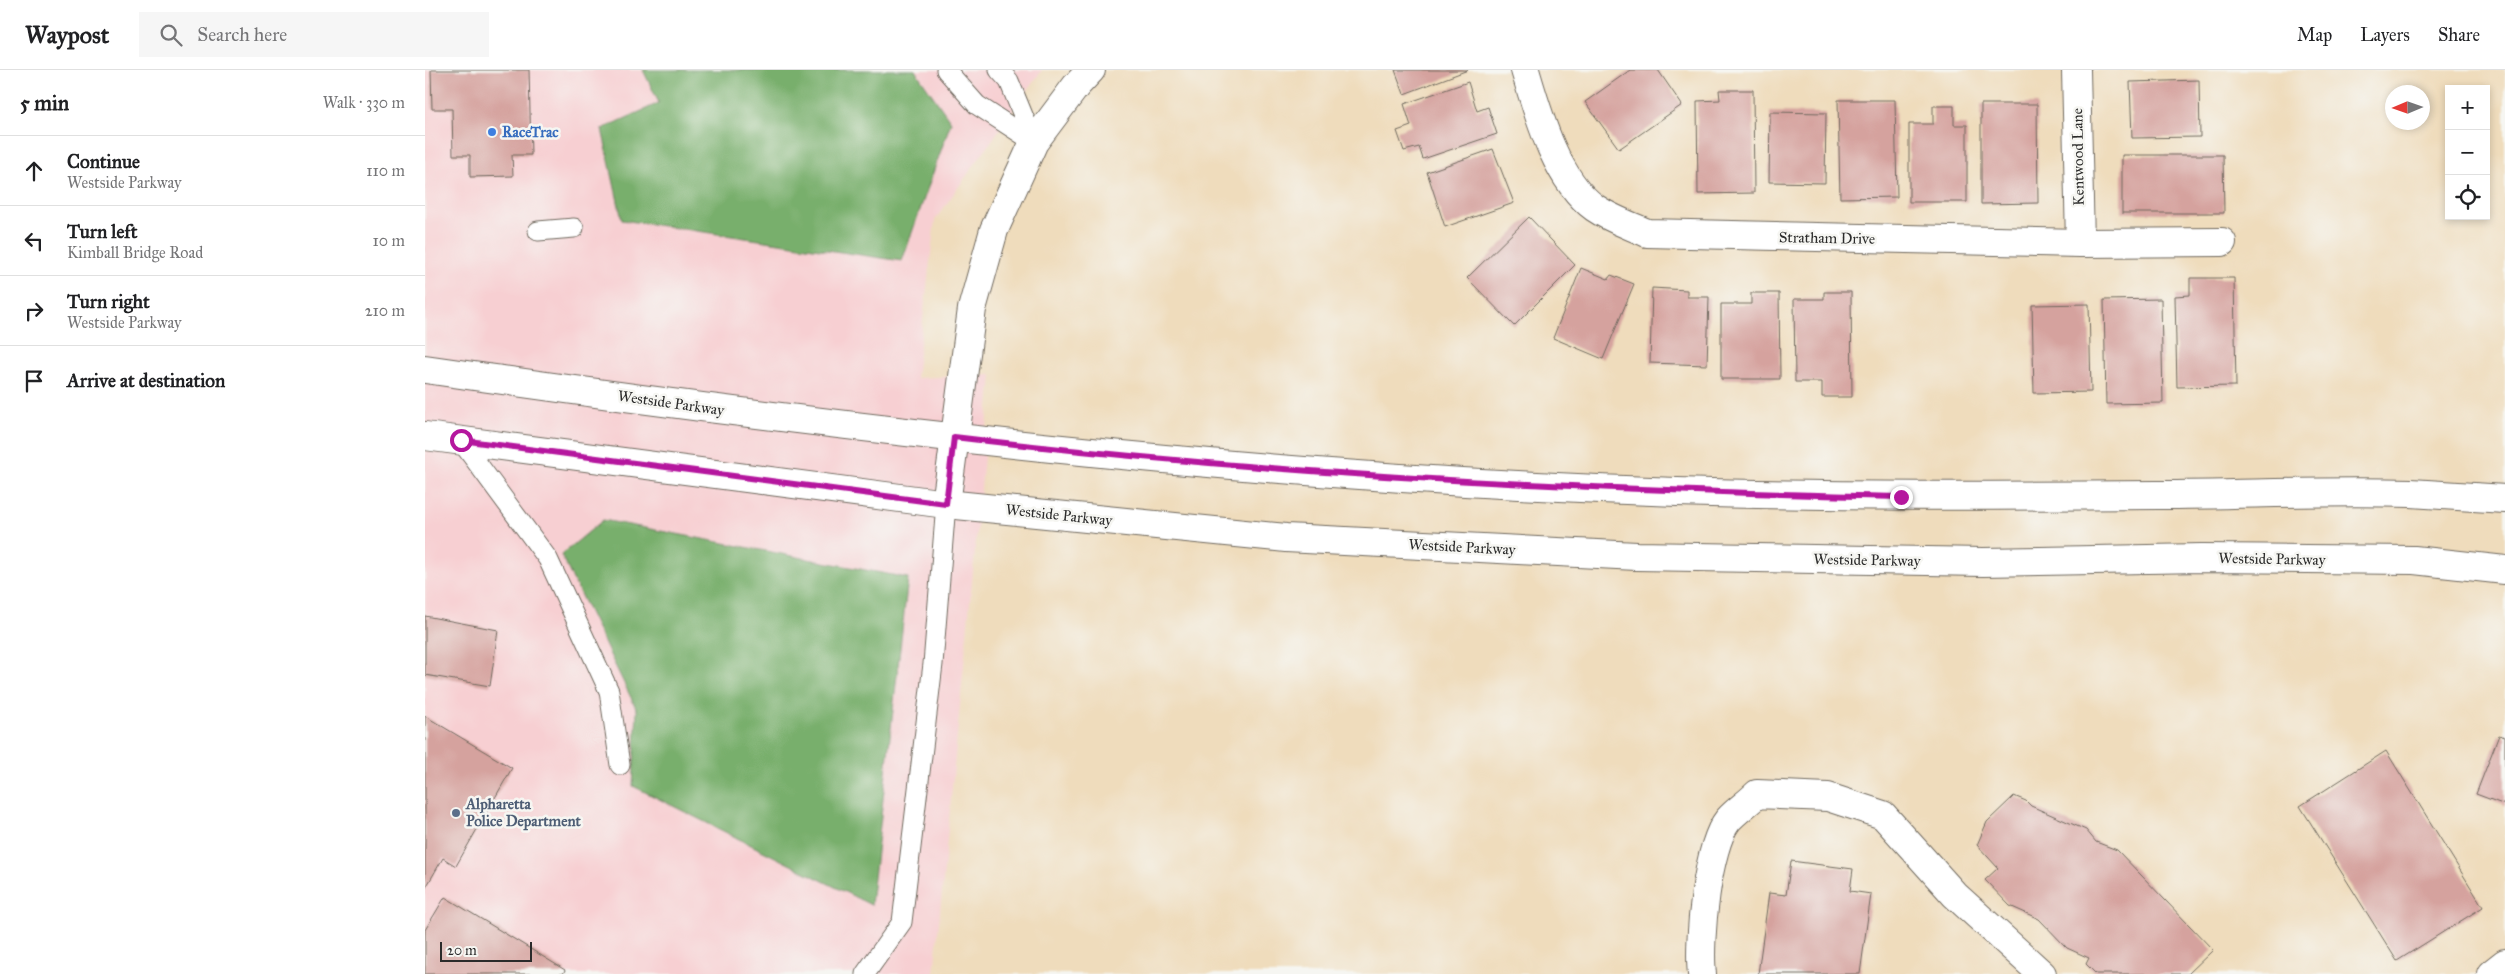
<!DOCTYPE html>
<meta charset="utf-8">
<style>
body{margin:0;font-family:"IM FELL Great Primer",serif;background:#f6f6f6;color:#202124}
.controls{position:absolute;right:15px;top:15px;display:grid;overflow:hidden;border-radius:0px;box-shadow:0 2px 8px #0003}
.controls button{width:45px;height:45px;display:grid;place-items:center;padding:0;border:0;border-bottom:1px solid #e0e0e0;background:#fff;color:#202124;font:25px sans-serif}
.compass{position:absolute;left:1960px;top:15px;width:45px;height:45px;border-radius:50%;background:#fff;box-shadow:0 2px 8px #0003;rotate:268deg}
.scale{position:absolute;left:15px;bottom:12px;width:92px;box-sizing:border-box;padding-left:5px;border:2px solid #2b2b2b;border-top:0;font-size:14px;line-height:18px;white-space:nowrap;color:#2b2b2b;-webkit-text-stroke:4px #f6f6f2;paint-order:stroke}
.stop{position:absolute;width:15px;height:15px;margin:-11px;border:4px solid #b5179e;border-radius:50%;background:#fff}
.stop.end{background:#b5179e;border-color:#fff;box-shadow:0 1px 5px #0008}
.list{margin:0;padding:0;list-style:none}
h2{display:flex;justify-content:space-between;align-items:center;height:65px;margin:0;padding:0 20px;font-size:21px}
h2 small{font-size:16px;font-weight:400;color:#757577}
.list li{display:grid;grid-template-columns:32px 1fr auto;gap:15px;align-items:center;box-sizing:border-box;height:70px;padding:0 20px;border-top:1px solid #e0e0e0}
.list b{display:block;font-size:19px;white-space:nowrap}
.list p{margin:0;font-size:16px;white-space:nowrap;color:#757577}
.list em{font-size:16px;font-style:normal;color:#757577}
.icon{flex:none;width:28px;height:28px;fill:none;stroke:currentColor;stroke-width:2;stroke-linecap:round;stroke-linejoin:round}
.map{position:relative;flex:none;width:2080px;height:904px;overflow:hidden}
header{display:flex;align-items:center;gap:30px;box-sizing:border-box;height:70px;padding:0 25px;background:#fff;border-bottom:1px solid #e0e0e0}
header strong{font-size:24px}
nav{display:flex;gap:28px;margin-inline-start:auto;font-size:18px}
.search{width:350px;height:45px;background:#f6f6f6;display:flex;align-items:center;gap:12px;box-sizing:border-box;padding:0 18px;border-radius:0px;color:#757577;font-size:19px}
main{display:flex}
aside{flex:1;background:#fff}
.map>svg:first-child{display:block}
.built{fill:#f7cfd2}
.forest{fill:#78af6c;stroke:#526d4c}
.building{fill:#d5a29e}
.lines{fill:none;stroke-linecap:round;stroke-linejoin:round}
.service-casing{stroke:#70695e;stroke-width:21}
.minor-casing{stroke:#70695e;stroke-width:30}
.tertiary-casing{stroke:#70695e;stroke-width:30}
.secondary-casing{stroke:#70695e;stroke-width:30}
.service{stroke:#fff;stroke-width:19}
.minor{stroke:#fff;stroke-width:28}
.tertiary{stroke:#fff;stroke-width:28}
.secondary{stroke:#fff;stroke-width:28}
.route{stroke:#b5179e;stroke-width:6}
.shop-dot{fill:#3f7fe0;stroke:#f6f6f2;stroke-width:2}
.service-dot{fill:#5c6f8a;stroke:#f6f6f2;stroke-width:2}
.labels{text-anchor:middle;stroke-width:5;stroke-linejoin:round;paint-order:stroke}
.shop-label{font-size:15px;font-weight:bold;fill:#366cbe;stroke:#f6f6f2;text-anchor:start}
.street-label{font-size:15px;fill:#2b2b2b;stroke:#f6f6f2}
.service-label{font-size:15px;font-weight:bold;fill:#4e5e75;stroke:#f6f6f2;text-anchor:start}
</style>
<header>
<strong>Waypost</strong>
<div class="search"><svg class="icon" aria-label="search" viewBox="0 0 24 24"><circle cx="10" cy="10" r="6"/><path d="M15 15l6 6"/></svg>Search here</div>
<nav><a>Map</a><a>Layers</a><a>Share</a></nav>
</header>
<main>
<aside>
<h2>5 min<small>Walk · 330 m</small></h2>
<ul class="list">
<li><svg class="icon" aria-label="ahead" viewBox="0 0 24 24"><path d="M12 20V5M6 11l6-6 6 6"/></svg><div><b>Continue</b><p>Westside Parkway</p></div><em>110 m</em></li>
<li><svg class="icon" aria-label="left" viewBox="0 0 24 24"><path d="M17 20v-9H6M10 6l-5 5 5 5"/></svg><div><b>Turn left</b><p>Kimball Bridge Road</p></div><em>10 m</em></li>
<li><svg class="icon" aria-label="right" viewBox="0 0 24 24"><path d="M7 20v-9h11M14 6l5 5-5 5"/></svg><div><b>Turn right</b><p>Westside Parkway</p></div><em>210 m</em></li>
<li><svg class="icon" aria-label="arrive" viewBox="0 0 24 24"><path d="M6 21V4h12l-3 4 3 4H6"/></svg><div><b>Arrive at destination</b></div></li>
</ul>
</aside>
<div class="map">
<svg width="2080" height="904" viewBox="0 0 2080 904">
<rect width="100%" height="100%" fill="#f6f6f2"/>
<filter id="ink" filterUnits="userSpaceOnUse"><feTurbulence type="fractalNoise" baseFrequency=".02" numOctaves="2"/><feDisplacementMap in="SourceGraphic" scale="10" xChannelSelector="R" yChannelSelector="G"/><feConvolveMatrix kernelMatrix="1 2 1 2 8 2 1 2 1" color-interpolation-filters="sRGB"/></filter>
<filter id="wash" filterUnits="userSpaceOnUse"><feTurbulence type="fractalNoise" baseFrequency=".0096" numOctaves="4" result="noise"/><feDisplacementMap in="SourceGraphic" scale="20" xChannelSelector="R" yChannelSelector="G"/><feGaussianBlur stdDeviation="1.12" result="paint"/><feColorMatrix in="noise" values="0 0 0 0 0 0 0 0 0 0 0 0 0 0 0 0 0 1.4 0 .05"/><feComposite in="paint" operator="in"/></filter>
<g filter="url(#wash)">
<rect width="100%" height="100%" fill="#efdcbc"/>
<path class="built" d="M0,0h617l-107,150 -19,158 76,-3 -58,599h-509z"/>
<path class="forest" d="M218,0h272l36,52 -49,139 -280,-41 -20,-91 57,-26z
M178,450l305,58 -37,327 -238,-119 4,-76 -76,-155z"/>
<g id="blocks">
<path class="building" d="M6,0h98l2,85h-19l1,21 -43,1v-22h-17l-1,-46h-20z
M970,0h73l-64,24z
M1205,0h28l24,35 -63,44 -34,-47z
M1774,10l1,57 -68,1 -2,-56z
M1043,12l9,29 11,-4 9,27 -74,25 -4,-12 -15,4 -7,-20 14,-5 -7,-22z
M1294,20h34l1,103 -56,1 -1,-93 23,-1z
M1413,30h57l2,97 -57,1z
M1556,34h56l1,99 -57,1z
M1508,36h21v19h13v77h-58v-78h24z
M1345,42l56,1 -1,70 -56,-1z
M1068,79l21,54 -69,24 -18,-55z
M1697,85h101l1,58h-102z
M1104,147l46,48 -61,61 -47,-48z
M1156,198l27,11 3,-4 23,9 -31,75 -50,-21z
M1765,208h44l2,108 -59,1 -2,-91 15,-1z
M1227,218l35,2v7h22l-2,68 -57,-2z
M1399,222h27l1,105h-30v-15h-27l-1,-83h30z
M1326,223h28l1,86h-59v-75h30z
M1736,229l2,104 -57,1 -2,-104z
M1664,234l2,88 -57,1 -2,-88z
M0,546l73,14 -8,56 -65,-11z
M0,646l87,52 -56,98 -13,-8 -18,31z
M2074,665l6,2v68l-29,-11z
M1961,681l97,156 -86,54 -97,-155z
M1589,726l12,5 5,5 55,24 10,12 21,8 96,100 -25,24h-92l-10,-10 3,-6 -22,-10 -28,-29 -29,-13 -25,-26 13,-12 -21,-23 10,-23z
M1366,791l62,8 -3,22 21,3 -11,80h-102l11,-81 17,2z
M20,827l120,73 -2,4h-138v-44z"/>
</g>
</g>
<g filter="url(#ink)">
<use href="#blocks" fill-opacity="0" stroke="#70695e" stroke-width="1"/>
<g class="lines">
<g class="service-casing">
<path id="service" d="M521,0l31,35 57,37
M574,0l10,11 25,61
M113,161l36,-3
M36,371l87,118 61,132 11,74
M440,904l37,-52 31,-258 13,-160"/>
</g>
<g class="minor-casing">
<path id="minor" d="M1100,0c13,44 31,110 70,138 16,11 34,17 52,25l433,10 142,-1
M1651,0l4,173
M1277,904c-4,-33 5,-128 26,-154 8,-9 20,-17 29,-26l71,3 55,18 72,80 87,79
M2066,904l14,-11"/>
</g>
<g class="tertiary-casing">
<path id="tertiary" d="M521,434l26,-195 22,-79 40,-88 42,-56 15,-16"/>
</g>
<g class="secondary-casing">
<path id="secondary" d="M0,299c415,60 832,109 1252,123 161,5 321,4 482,3 83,0 169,-5 252,-2 31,2 63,4 94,6
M0,366l521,68 340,34 351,18 346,6 219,-4 212,2 91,10"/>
</g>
<use href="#service" class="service"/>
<use href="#minor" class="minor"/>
<use href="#tertiary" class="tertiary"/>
<use href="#secondary" class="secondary"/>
</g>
</g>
<g class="lines" filter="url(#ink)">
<path class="route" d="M36,370l485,64 8,-67c315,38 630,53 947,60"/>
</g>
<circle class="shop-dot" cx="67" cy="62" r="5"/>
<circle class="service-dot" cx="31" cy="743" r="5"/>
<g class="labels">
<g class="shop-label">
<text x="77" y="67">RaceTrac</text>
</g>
<g class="street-label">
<text transform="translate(1653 87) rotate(-91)" y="5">Kentwood Lane</text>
<text transform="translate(1402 168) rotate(1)" y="5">Stratham Drive</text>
<text transform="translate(246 333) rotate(8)" y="5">Westside Parkway</text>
<text transform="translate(634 445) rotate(6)" y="5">Westside Parkway</text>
<text transform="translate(1037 477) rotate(3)" y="5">Westside Parkway</text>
<text transform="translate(1847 489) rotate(1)" y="5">Westside Parkway</text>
<text transform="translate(1442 490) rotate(1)" y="5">Westside Parkway</text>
</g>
<g class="service-label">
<text x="41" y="739">Alpharetta<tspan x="41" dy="17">Police Department</tspan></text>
</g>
</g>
</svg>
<div class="controls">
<button>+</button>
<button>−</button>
<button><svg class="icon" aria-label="locate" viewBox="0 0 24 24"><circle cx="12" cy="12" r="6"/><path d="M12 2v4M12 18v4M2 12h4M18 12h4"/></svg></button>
</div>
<svg class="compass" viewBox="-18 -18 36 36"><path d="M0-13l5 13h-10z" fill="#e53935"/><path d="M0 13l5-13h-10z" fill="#757577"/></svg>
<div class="scale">20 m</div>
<div class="stop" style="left:36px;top:370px"></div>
<div class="stop end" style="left:1476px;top:427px"></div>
</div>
</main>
